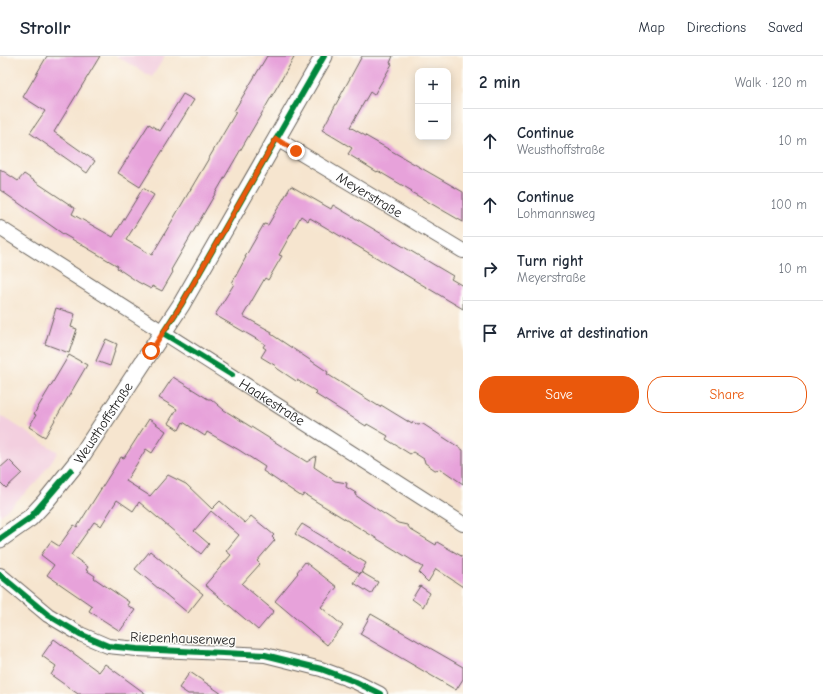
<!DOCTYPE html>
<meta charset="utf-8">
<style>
body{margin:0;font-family:"Comic Neue",sans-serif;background:#f6f6f7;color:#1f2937}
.controls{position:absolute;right:12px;top:12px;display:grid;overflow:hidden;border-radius:8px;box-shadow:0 2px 10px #0003}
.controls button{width:36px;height:36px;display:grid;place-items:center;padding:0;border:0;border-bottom:1px solid #e0e1e3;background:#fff;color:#1f2937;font:20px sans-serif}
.stop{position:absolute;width:12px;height:12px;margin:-9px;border:3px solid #ea580c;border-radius:50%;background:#fff}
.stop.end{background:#ea580c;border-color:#fff;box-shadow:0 1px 4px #0008}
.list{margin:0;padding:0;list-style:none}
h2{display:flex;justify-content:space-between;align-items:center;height:52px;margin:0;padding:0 16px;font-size:17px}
h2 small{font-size:13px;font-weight:400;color:#747a83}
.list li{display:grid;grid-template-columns:26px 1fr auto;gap:12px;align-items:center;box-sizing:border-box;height:64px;padding:0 16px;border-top:1px solid #e0e1e3}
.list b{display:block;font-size:15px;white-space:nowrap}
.list p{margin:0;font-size:13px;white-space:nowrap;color:#747a83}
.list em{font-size:13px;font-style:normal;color:#747a83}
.actions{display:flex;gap:8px;padding:12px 16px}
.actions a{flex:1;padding:9px 0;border:1px solid #ea580c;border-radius:16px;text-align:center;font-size:14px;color:#ea580c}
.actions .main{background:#ea580c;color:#fff}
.icon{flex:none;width:22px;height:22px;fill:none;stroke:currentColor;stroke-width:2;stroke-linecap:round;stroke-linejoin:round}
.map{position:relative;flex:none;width:463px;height:638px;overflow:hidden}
header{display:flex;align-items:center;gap:24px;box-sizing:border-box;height:56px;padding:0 20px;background:#fff;border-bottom:1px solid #e0e1e3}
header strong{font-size:19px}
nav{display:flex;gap:22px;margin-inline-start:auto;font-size:14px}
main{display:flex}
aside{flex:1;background:#fff}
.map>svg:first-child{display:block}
.built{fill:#f3cfdf}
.building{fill:#e7a2da}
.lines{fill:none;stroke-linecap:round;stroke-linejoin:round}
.minor-casing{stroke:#68625b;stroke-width:16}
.tertiary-casing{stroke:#68625b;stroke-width:19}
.minor{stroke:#fff;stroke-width:14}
.tertiary{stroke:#fff;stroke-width:17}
.cycleway-casing{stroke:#fdfcf7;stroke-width:8}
.cycleway{stroke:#00873e;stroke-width:6}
.route{stroke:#ea580c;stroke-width:5}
.labels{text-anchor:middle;stroke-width:3;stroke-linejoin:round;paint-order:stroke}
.street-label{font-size:14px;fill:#1c1c1c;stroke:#fdfcf7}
</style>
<header>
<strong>Strollr</strong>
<nav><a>Map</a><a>Directions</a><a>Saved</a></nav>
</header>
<main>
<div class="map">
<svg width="463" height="638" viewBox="0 0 463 638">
<rect width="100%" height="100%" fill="#fdfcf7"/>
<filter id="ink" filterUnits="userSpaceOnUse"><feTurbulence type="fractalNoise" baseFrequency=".025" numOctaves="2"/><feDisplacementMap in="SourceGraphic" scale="8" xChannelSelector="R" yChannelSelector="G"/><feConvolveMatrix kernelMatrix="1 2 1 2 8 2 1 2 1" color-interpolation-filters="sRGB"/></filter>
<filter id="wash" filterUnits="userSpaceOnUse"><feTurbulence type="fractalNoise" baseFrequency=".012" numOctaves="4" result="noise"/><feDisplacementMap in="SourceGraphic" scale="16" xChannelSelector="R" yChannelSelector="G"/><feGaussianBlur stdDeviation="0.9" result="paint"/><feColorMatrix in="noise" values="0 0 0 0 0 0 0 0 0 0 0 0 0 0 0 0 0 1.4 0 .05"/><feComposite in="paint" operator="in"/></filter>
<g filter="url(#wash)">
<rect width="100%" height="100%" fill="#f6e5cf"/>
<path class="built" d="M116,0h49l-13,21z
M0,359l58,37 -22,31 -36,33z"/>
<g id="blocks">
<path class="building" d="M47,0h53l-46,76 41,29 -8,12 -57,-40 15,-22 -22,-14z
M267,0h28l-124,214 2,2 -11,19 -10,-5 -1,3 -13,-7 -21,-14 1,-2 -55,-32 -63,-44v-21l18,12 6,-7 51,34 -3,6 41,23 30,-49 11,7 -28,45 26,15 84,-143 -2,-1z
M362,0h31l-3,7 2,1 -18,31 -4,-3 -20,35 113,65v30l-52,-30 1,-1 -34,-20 -1,1 -29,-18 4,-6 -30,-18z
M183,38l11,6 -54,87 -22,-14 31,-49 11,7z
M291,130l40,23 2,-4 120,71 -2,3 12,7v23l-153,-91 -2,3 -7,-5 -22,39 3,1 -14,24 -3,-2 -22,38 29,16 -1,2 57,38 -1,2 53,33 1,-2 31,19 1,-2 5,3 5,-1 40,26v34l-22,-15 -6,1 -10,-7 -1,-4 -11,-7 -3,2 -24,-15 2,-3 -21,-12 -1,2 -51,-32 2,-2 -20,-12 -1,1 -21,-14 1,-1 -15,-9 5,-8 -3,-2 2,-3 -50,-29 19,-31 -2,-1 14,-26h-1l19,-33 4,1z
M56,252l19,6 -4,13 6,2 -8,24 -24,-9z
M106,283l11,5 -7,22 -14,-5z
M69,299l18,10 -42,72 -16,-10 7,-12 -2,-1z
M173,321l35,22h3l13,11 83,52 9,-6 -2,11 21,14 12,2 -1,4 10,6 -1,2 43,28 9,2 4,5 25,15 1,-3 26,15v30l-27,-18 -8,13 -9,-9 4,-6 -119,-73 -2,3 -39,-26 2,-4 -26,-17 -32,-18 -2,4 -22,-14 -4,8 -11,-7 9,-14 -18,-11z
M149,363l17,12 -14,22 -6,-4 -20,32 24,15 18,-21 18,9 26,25 8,-8 25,22 6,-7 23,19 -2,2 3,3 -18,21 3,3 -18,20 32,27 -16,19 -53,-45 26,-30 -5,-4 13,-16 -28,-24 -17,20 15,13 -8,10 -62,-52 -6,9 -16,-11 -16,26 -7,-4 -23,33 17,12 -2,3 9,6 -1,2 35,24 -2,3 8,5 -15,21 -31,-20 3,-5 -45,-31 7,-10 -13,-10 10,-14 8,5 15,-21 3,2 44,-70 3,1z
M9,404l13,13 -16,15 -6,-6v-14z
M302,468l64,39 -6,11 -65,-40z
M150,495l53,43 -15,19 -53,-44z
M305,506l32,25 -16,20 22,19 -16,19 -52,-44 23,-28 -1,-1z
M361,516l17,10 -7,12 -17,-11z
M420,530l10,7 -7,14 -11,-8z
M371,558l92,53v12l-7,11 -96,-56z
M54,583l45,33 6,-8 41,30h-68l-27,-19 5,-9 -14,-10z
M190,616l32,22h-34l-9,-6z"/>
</g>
</g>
<g filter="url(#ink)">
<use href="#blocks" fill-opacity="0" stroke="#68625b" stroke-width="1"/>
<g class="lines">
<g class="minor-casing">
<g id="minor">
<path id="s1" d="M277,83l186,112"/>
<path id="s2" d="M0,172l463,296"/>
<path d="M0,519l48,40 32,19 28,12 29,3 128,6 56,14 35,13 24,12"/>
</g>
</g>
<g class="tertiary-casing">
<g id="tertiary">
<path id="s3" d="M0,483l30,-21 15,-16 33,-41 103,-156 143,-249"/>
</g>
</g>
<use href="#minor" class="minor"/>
<use href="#tertiary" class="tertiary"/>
<g class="cycleway-casing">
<path id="cycleway" d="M232,319l-69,-42 18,-28 143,-249
M0,483l30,-21 41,-48
M0,519l48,40 32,19 28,12 29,3 128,6 56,14 35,13 24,12"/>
</g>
<use href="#cycleway" class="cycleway"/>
</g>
</g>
<g class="lines" filter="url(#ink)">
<path class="route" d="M151,295l30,-46 95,-166 20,12"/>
</g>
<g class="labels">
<g class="street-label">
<text dy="5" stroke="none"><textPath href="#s1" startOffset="108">Meyerstraße</textPath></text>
<text dy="5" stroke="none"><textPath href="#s2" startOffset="323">Haakestraße</textPath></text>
<text dy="5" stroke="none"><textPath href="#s3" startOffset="157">Weusthoffstraße</textPath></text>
<text transform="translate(183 582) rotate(2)" y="5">Riepenhausenweg</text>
</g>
</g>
</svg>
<div class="controls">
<button>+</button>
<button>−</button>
</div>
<div class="stop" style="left:151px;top:295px"></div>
<div class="stop end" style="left:296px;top:95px"></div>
</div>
<aside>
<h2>2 min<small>Walk · 120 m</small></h2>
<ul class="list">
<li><svg class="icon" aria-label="ahead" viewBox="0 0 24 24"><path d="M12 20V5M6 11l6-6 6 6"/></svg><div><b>Continue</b><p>Weusthoffstraße</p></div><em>10 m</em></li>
<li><svg class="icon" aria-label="ahead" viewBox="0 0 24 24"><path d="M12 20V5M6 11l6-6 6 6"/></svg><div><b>Continue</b><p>Lohmannsweg</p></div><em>100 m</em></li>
<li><svg class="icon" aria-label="right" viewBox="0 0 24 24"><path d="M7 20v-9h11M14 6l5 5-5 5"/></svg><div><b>Turn right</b><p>Meyerstraße</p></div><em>10 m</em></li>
<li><svg class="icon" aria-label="arrive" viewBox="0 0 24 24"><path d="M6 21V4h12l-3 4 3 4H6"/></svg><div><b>Arrive at destination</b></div></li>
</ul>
<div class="actions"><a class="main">Save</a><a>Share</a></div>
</aside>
</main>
